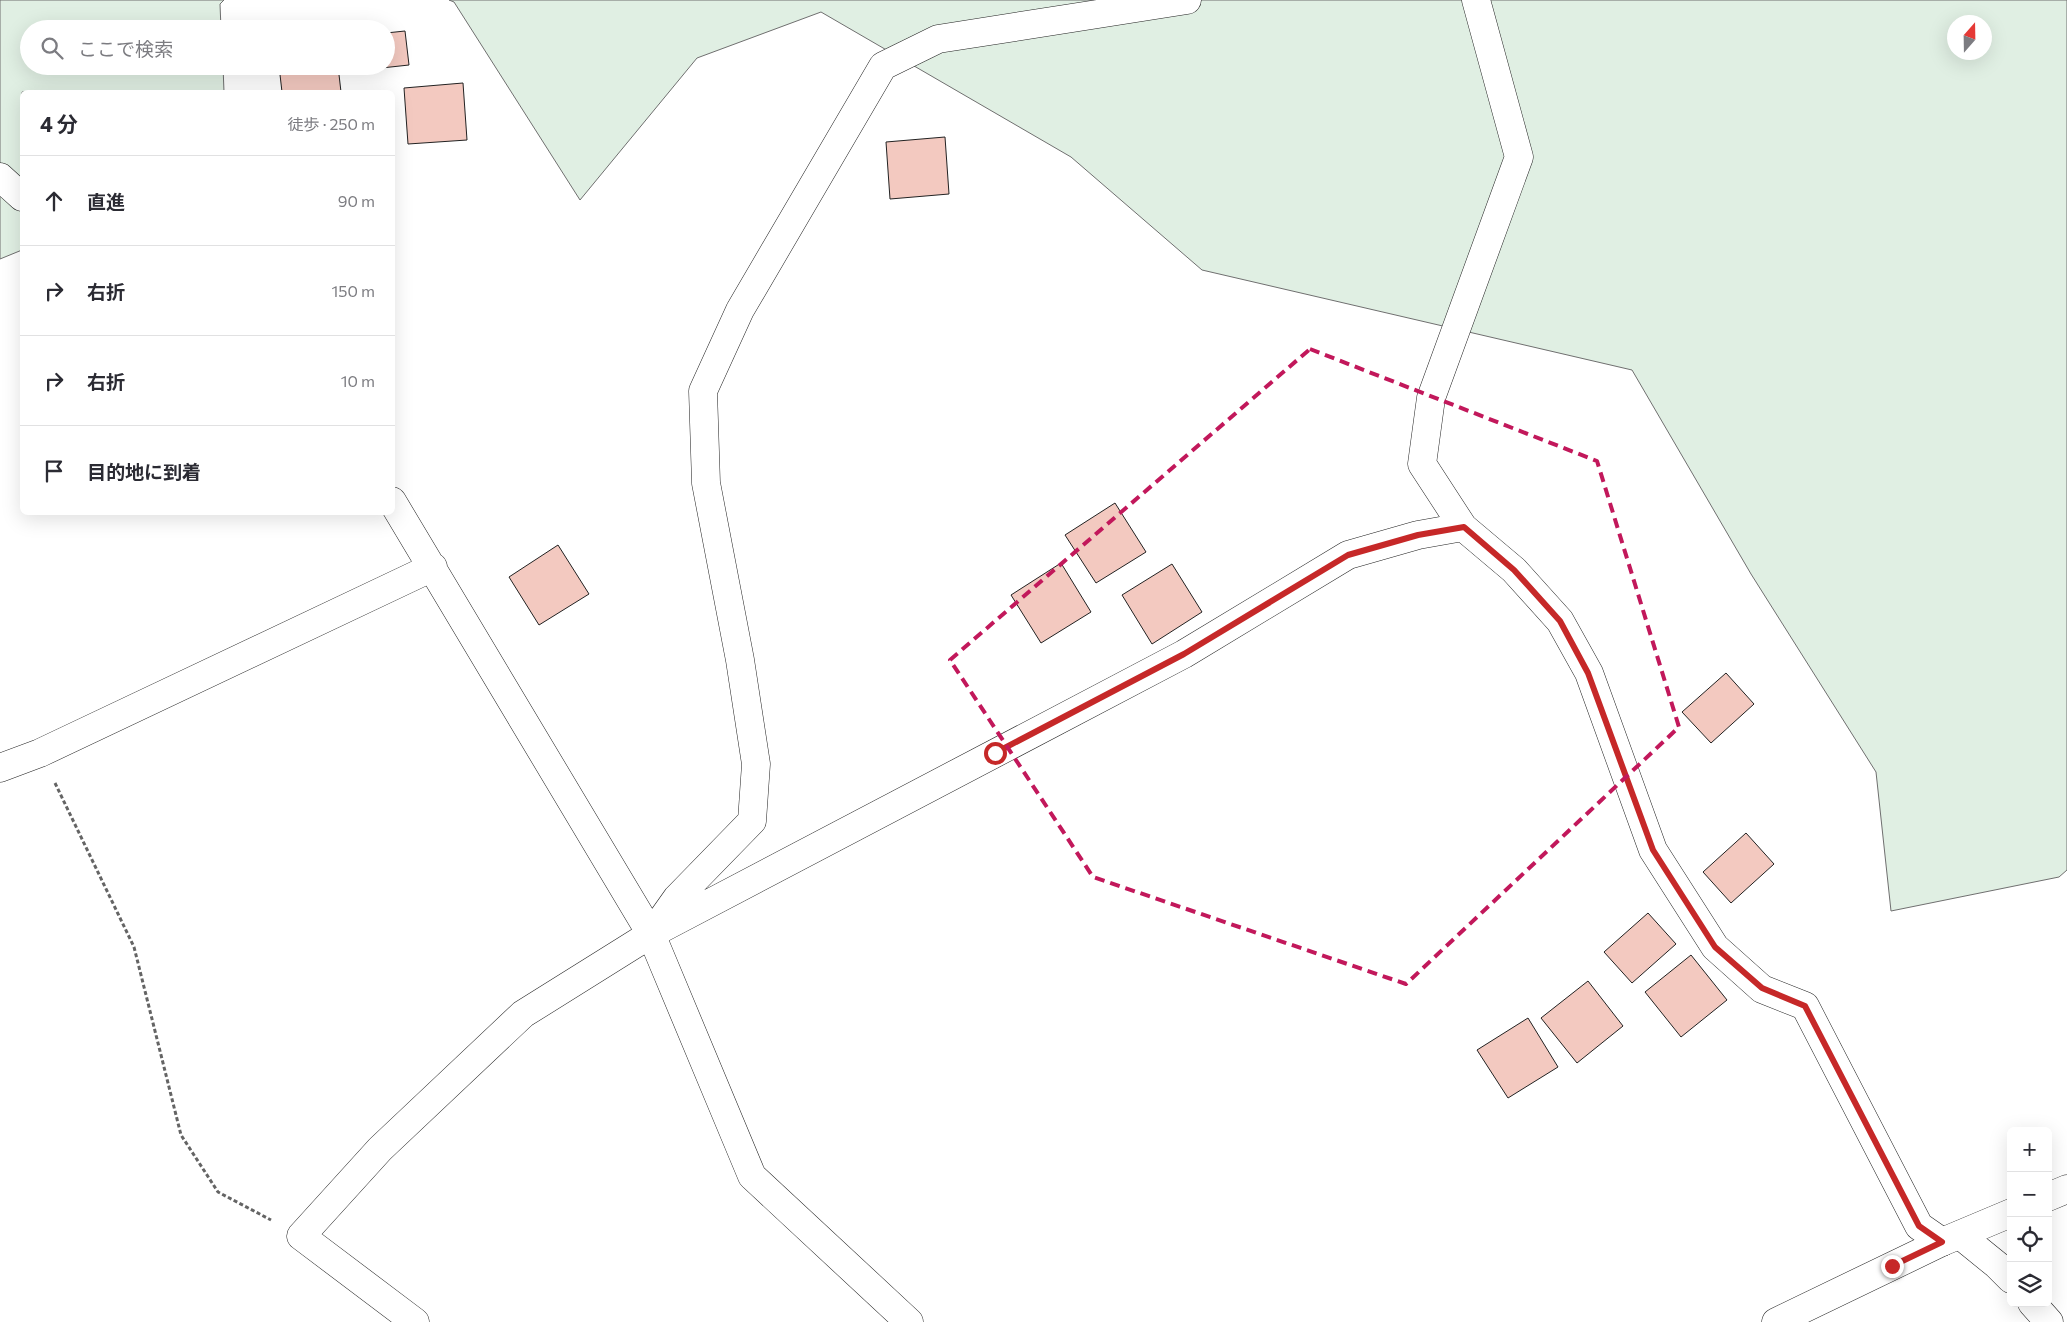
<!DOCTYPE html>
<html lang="ja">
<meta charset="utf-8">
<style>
body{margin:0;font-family:Commissioner,"Noto Sans JP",sans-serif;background:#f7f7f7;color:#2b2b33}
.controls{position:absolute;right:15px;bottom:15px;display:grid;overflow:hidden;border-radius:8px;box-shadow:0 5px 20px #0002}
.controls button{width:45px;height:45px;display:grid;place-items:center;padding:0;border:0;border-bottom:1px solid #e1e1e2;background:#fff;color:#2b2b33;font:25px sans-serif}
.compass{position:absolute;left:1947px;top:15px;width:45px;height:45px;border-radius:50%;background:#fff;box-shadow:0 5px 20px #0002;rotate:20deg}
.stop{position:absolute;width:15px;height:15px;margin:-11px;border:4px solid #c62828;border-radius:50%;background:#fff}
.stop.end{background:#c62828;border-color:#fff;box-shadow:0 1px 5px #0008}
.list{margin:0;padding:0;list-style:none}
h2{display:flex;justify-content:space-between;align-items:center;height:65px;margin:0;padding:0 20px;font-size:21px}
h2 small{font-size:16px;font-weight:400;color:#7c7c81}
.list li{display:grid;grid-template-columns:32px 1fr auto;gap:15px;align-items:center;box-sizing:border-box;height:90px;padding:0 20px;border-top:1px solid #e1e1e2}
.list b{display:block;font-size:19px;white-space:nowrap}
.list em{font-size:16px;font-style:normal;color:#7c7c81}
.icon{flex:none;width:28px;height:28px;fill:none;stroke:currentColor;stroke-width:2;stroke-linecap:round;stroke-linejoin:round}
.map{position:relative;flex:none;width:2067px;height:1322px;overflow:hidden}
.search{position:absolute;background:#fff;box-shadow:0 5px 20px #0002;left:20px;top:20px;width:375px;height:55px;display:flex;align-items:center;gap:12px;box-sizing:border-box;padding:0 18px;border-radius:28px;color:#7c7c81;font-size:19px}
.panel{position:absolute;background:#fff;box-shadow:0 5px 20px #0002;left:20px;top:90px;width:375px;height:425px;border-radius:8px}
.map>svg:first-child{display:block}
.green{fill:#e0efe3;stroke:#6f6f6f;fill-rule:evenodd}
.building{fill:#f3c9c0;stroke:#222}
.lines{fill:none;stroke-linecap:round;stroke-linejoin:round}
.minor-casing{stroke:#222;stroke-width:29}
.major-casing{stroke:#222;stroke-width:29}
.path{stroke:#646464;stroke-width:3;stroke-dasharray:4 2.5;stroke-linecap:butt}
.minor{stroke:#fff;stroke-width:28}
.major{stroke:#fff;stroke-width:28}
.route{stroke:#c62828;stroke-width:6}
.marked{fill:none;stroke:#c2185b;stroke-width:4;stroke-dasharray:10 6;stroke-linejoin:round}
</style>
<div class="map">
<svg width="2067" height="1322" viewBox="0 0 2067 1322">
<rect width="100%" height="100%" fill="#fff"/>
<path class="green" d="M0,0h224l-4,4 1,25h-192v37h194l1,26h-202v158l-22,9z
M449,0h1618v870l-8,7 -168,34 -15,-139 -125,-198 -119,-204 -430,-100 -131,-113 -250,-145 -124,46 -117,142 -126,-198zM1954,22h30v30h-30z"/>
<path class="building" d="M405,31l4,34 -46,5v-4h23v-33z
M279,66h59l3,26h-59z
M463,83l4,57 -59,4 -4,-56z
M945,137l4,57 -59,5 -4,-57z
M1115,503l31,49 -50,31 -31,-48z
M558,545l31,49 -50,31 -30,-48z
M1061,563l30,49 -50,31 -30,-48z
M1172,564l30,48 -50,32 -30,-49z
M1726,673l28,31 -43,39 -29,-31z
M1746,833l28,31 -43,39 -28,-31z
M1648,913l28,31 -44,39 -28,-31z
M1691,955l36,45 -46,37 -36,-45z
M1588,981l35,45 -46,37 -36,-45z
M1528,1018l30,49 -50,31 -31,-48z"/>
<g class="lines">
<g class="minor-casing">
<path id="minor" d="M1476,0l43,157 -88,241 -9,66 41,63 51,43 46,51 29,52 64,177 62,97 47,42 43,17 114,220 23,16
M0,177l22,20
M392,501l259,433 101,242 157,146
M0,768l40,-15 393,-186
M655,929l22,-31 75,-77 4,-57 -16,-104 -34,-177 -3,-92 37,-81 143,-244 55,-27 249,-39
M1960,1235l37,30 14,14
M2032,1303l17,19
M415,1322l-114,-86 79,-87 143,-135 128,-80 533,-280 164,-99 70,-20 45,-8"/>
</g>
<g class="major-casing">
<path id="major" d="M2048,1197l19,-8
M1776,1322l166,-80 69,-29"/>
</g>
<path class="path" d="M55,783l79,164 47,188 37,57 53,28"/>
<use href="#minor" class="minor"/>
<use href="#major" class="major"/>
</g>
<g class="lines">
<path class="route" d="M995,753l189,-99 164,-99 70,-20 46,-8 50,43 46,51 28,52 65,177 62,97 47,41 43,18 114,220 23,16 -50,24"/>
</g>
<path class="marked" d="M1310,349l287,112 82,266 -273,257 -313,-107 -143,-217z"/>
</svg>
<div class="controls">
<button>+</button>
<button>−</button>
<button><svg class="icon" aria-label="locate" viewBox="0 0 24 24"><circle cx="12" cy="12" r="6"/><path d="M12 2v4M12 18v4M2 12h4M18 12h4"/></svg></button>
<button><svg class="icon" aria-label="layers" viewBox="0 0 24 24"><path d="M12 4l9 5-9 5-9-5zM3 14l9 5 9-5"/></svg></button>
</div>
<svg class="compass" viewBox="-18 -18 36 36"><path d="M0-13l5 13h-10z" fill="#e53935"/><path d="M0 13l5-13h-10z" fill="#7c7c81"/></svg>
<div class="stop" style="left:995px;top:753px"></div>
<div class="stop end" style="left:1892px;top:1266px"></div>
<div class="search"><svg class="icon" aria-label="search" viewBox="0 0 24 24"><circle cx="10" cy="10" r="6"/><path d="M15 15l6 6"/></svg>ここで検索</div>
<section class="panel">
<h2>4 分<small>徒歩 · 250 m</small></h2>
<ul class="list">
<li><svg class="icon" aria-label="ahead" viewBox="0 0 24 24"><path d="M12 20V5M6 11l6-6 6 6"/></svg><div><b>直進</b></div><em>90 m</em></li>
<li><svg class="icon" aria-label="right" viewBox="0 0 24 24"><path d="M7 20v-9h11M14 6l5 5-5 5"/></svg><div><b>右折</b></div><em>150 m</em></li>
<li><svg class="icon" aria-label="right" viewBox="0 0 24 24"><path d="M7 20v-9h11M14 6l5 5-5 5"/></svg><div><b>右折</b></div><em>10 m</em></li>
<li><svg class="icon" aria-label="arrive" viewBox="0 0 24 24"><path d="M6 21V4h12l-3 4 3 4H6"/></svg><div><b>目的地に到着</b></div></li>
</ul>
</section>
</div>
